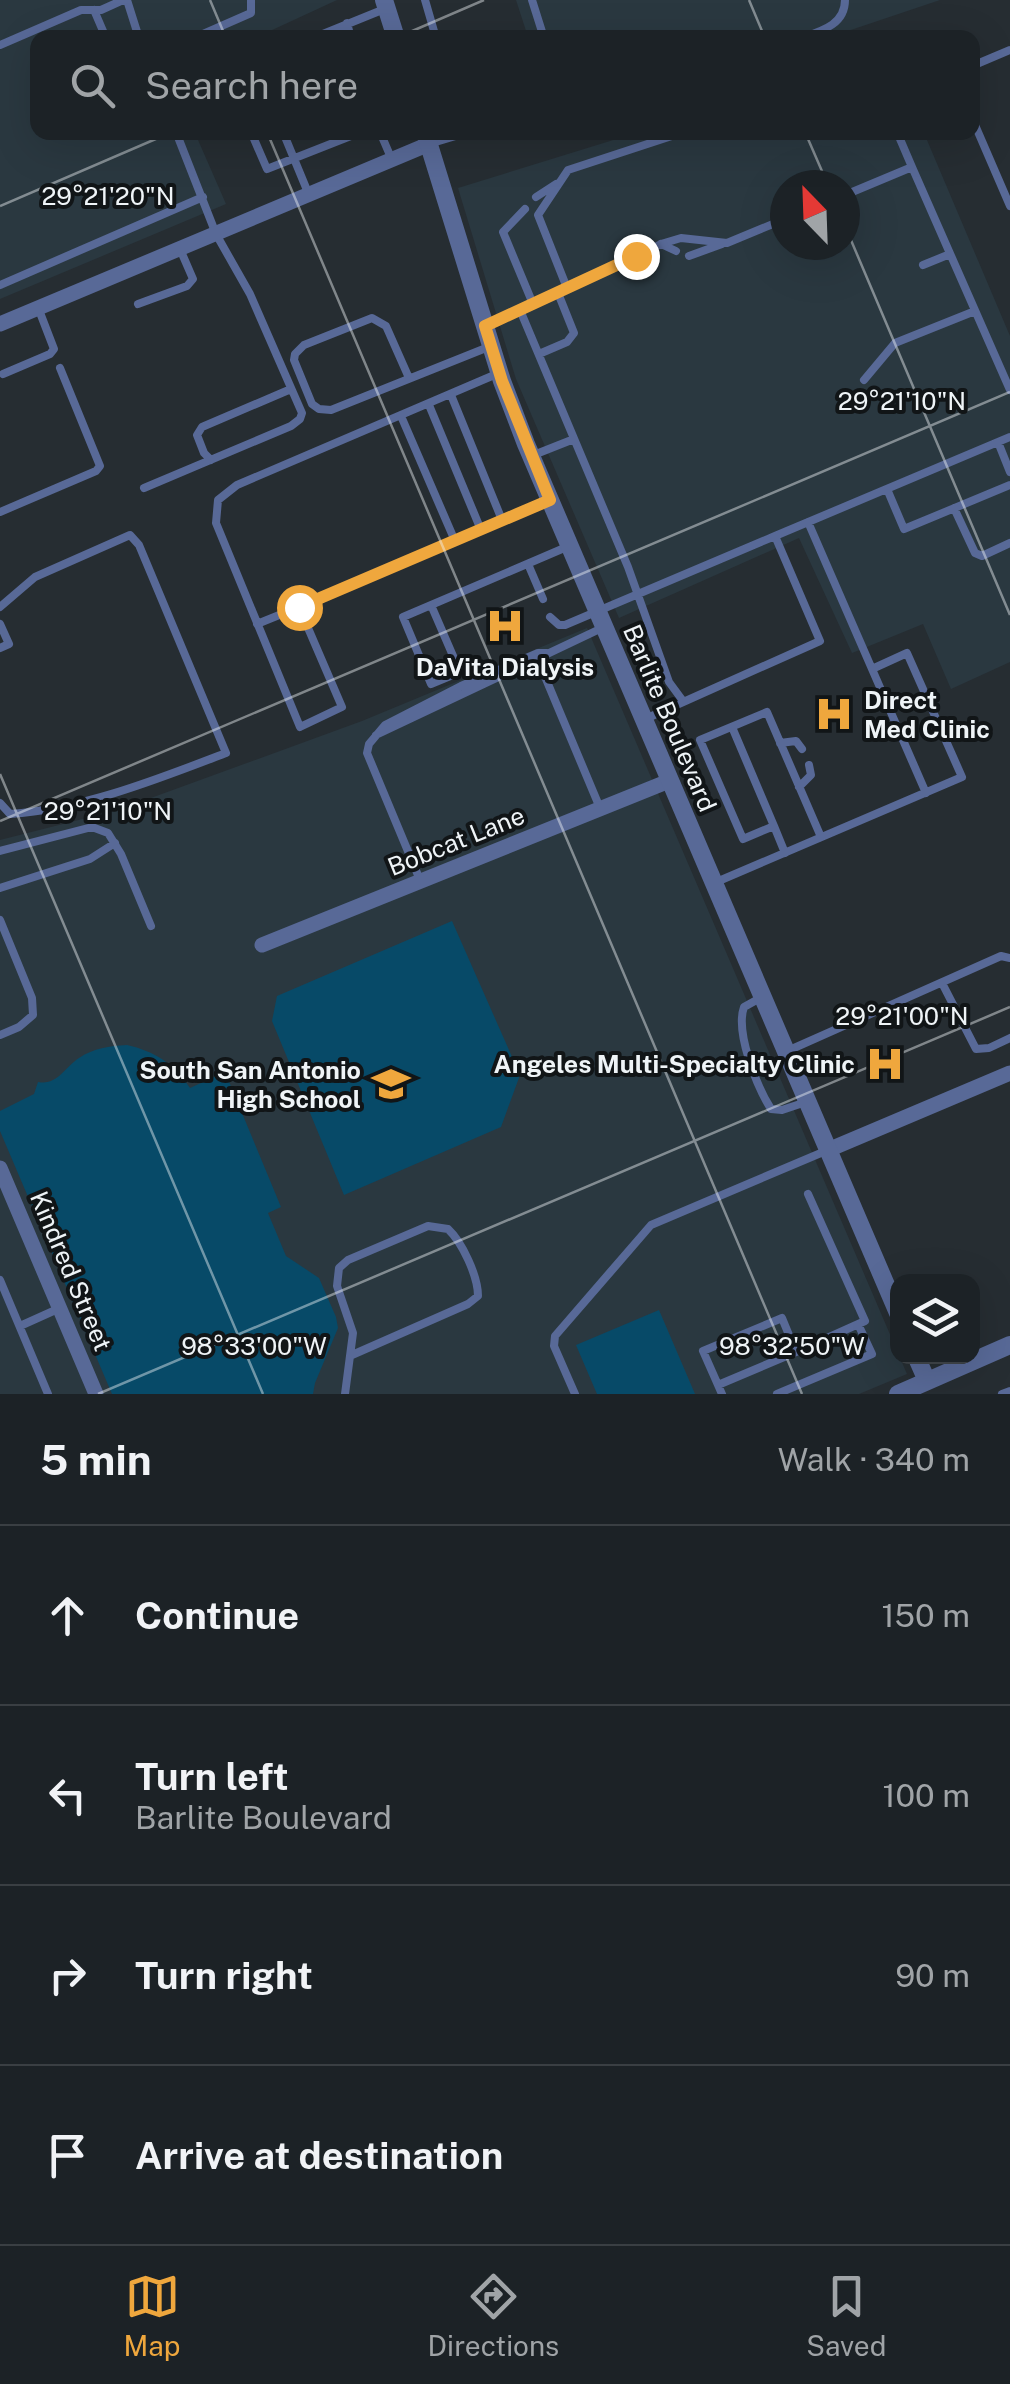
<!DOCTYPE html>
<meta charset="utf-8">
<style>
body{margin:0;font-family:"Public Sans",sans-serif;background:#252a2e;color:#f1f3f6}
.controls{position:absolute;right:30px;bottom:30px;display:grid;overflow:hidden;border-radius:20px;box-shadow:0 10px 40px #0002}
.controls button{width:90px;height:90px;display:grid;place-items:center;padding:0;border:0;border-bottom:2px solid #3a3f43;background:#1c2226;color:#f1f3f6;font:50px sans-serif}
.compass{position:absolute;left:770px;top:170px;width:90px;height:90px;border-radius:50%;background:#1c2226;box-shadow:0 10px 40px #0002;rotate:337deg}
.stop{position:absolute;width:30px;height:30px;margin:-22px;border:8px solid #efa73d;border-radius:50%;background:#fff}
.stop.end{background:#efa73d;border-color:#fff;box-shadow:0 2px 10px #0008}
.list{margin:0;padding:0;list-style:none}
h2{display:flex;justify-content:space-between;align-items:center;height:130px;margin:0;padding:0 40px;font-size:42px}
h2 small{font-size:32px;font-weight:400;color:#a0a4a7}
.list li{display:grid;grid-template-columns:65px 1fr auto;gap:30px;align-items:center;box-sizing:border-box;height:180px;padding:0 40px;border-top:2px solid #3a3f43}
.list b{display:block;font-size:38px;white-space:nowrap}
.list p{margin:0;font-size:32px;white-space:nowrap;color:#a0a4a7}
.list em{font-size:32px;font-style:normal;color:#a0a4a7}
.icon{flex:none;width:55px;height:55px;fill:none;stroke:currentColor;stroke-width:2;stroke-linecap:round;stroke-linejoin:round}
.map{position:relative;flex:none;width:1010px;height:1394px;overflow:hidden}
.search{position:absolute;background:#1c2226;box-shadow:0 10px 40px #0002;left:30px;right:30px;top:30px;height:110px;display:flex;align-items:center;gap:25px;box-sizing:border-box;padding:0 35px;border-radius:20px;color:#a0a4a7;font-size:38px}
.sheet{height:850px;background:#1c2226}
nav{display:flex;justify-content:space-around;align-items:center;box-sizing:border-box;height:140px;border-top:2px solid #3a3f43;background:#1c2226;font-size:28px;color:#a0a4a7}
nav a{display:grid;justify-items:center;gap:5px}
nav .on{color:#efa73d}
.map>svg:first-child{display:block}
.built{fill:#2a3840;fill-rule:evenodd}
.green{fill:#074a68}
.lines{fill:none;stroke-linecap:round;stroke-linejoin:round}
.service{stroke:#586997;stroke-width:8}
.minor{stroke:#586997;stroke-width:15}
.tertiary{stroke:#586997;stroke-width:18}
.route{stroke:#efa73d;stroke-width:12}
.ticks{fill:none;stroke:#eff4f7;stroke-width:2.5;stroke-opacity:0.45}
.labels{text-anchor:middle;stroke-width:8;stroke-linejoin:round;paint-order:stroke}
.poi-label{font-size:25px;font-weight:bold;fill:#eff4f7;stroke:#111517;text-anchor:end}
.street-label{font-size:25px;fill:#eff4f7;stroke:#111517}
.ticks-label{font-size:25px;text-anchor:middle;fill:#eff4f7;stroke:#111517;stroke-width:8;stroke-linejoin:round;paint-order:stroke}
</style>
<div class="map">
<svg width="1010" height="1394" viewBox="0 0 1010 1394">
<rect width="100%" height="100%" fill="#262d32"/>
<path class="built" d="M0,0h337l-80,37 -219,1v94l157,1 31,71 -226,95z
M516,0h424l-113,38 -299,-1z
M636,133h288l86,203v326l-59,27 -28,-65 -71,29 -53,-115 -180,80 -103,-239 -58,-191zM785,185h60v60h-60z
M587,628l320,746 -48,20h-859v-554l118,-30 244,-89z"/>
<path class="green" d="M452,921l68,154 -19,52 -157,68 -72,-174 5,-25z
M127,1045c27,6 48,19 63,43l35,-16 56,135 -13,6 18,43 33,22 17,39 2,11 -23,55 -2,11h-201l-112,-263v-20l34,-17 4,-12c19,4 27,-15 41,-24 15,-10 30,-12 48,-13z
M659,1310l36,84h-98l-21,-49z"/>
<g class="lines">
<path class="service" d="M127,0l12,38
M425,0l9,31 -2,7
M532,0l12,38
M94,10l12,28
M347,23l4,15
M194,38l57,-25v-13
M313,38l74,-30
M801,38c20,-7 44,-13 44,-38
M0,45l81,-35h20l22,-10
M972,66l38,-16
M972,118l38,88
M251,132l16,37 94,-37
M283,132l26,63
M380,132l12,28
M897,132l15,35
M429,144l40,-12
M845,195l67,-28 98,223
M536,197l20,-13
M525,209l-22,23 30,72
M661,244l15,7
M689,256l33,-12
M923,265l27,-11
M0,285l203,-88
M567,288l-29,-73 30,-45 116,-38
M138,304l49,-18 6,-7 -13,-30
M485,326l35,-16
M539,354l28,-12 7,-9 -16,-40
M499,373l-262,112 -19,15 -2,23 84,204 42,-20 -43,-100 251,-107
M3,374l47,-20 4,-5 -15,-39
M409,378l-23,-52 -14,-8 -68,27 -9,9 -1,6 18,44 7,5 12,1 160,-64
M864,380l31,-37 80,-32
M451,395l51,125
M429,405l52,125
M401,416l54,125
M998,442l12,30
M531,456l43,-17
M211,460l-7,-7 -7,-18 5,-8 89,-38
M144,488l147,-62 9,-7 2,-6 -52,-119 -34,-60 -40,-102
M887,489l17,40 106,-44
M954,508l21,45 7,3 28,-13
M0,512l96,-41 4,-5 -40,-98
M808,522l64,147
M775,536l235,-99
M528,564l15,35
M431,605l29,67 -29,12 -28,-67 166,-71
M0,607l35,-30 95,-42 9,10 87,208c-68,26 -143,56 -216,61l-10,-11
M550,617l9,8h6l210,-89 45,105 -177,79
M0,624l9,20 -9,4
M257,624l42,-17
M538,660l62,148
M683,701l-14,-19 -41,-115 -108,-257 141,-66 20,-6 46,5 58,-24
M732,727l42,99
M376,735l226,-107
M780,743l16,-2 6,8
M799,787l12,-12 -2,-10
M0,851l92,-24 16,6 13,21 30,72
M785,853l-11,-27 -31,13 -43,-99 67,-28 54,125
M420,880l-53,-127 2,-9 16,-19 76,-39 77,-33h9
M714,883l248,-106 -55,-124 -35,16 54,124
M0,888l90,-29 25,-16
M0,920l32,78 1,17 -14,12 -19,8
M942,983l34,66 13,-1 21,-10
M762,997l-18,10c-9,25 13,80 27,102l11,1 24,-8
M785,1052l216,-96 9,2
M0,1280l48,114
M20,1326l40,-18
M718,1385l78,-33
M345,1394l8,-61 -16,-47 2,-18 9,-8 80,-34 20,3c14,13 30,47 30,67l-10,8 -116,51
M575,1394l-21,-48 1,-10 96,-111 177,-75
M722,1394l-19,-43 79,-33 14,34 69,-31 -57,-127
M777,1394l95,-40 -14,-30
M1002,1394l8,-3"/>
<path class="minor" d="M0,324l429,-180
M262,945l407,-164
M828,1150l182,-77
M0,1168l96,226"/>
<path class="tertiary" d="M384,0l12,38
M425,132l77,249 24,63 372,869
M916,1356l11,25
M898,1394l112,-49"/>
</g>
<g class="lines">
<path class="route" d="M299,607l251,-107 -48,-119 -17,-55 151,-70"/>
</g>
<path class="ticks" d="M210,0l16,38M749,0l16,38M396,38l88,-38M267,132l535,1262M805,132l23,53M0,206l172,-74M845,226l165,389M0,774l263,620M0,821l1010,-429M98,1394l912,-387"/>
<defs>
<g id="hospital-bare" transform="scale(3)"><path d="M-5-5h3v3.5h4V-5h3V5h-3V1.5h-4V5h-3Z" fill="#efa73d" stroke="#111517" stroke-width="2.5" paint-order="stroke"/></g>
<g id="school-bare" transform="scale(3)"><path d="M0-5L7-2L0 1L-7-2ZM-4 1L0 2.5L4 1V4Q0 6-4 4Z" fill="#efa73d" stroke="#111517" stroke-width="2.5" paint-order="stroke"/></g>
</defs>
<g fill-rule="evenodd">
<use href="#hospital-bare" x="505" y="626"/>
<use href="#hospital-bare" x="834" y="714"/>
<use href="#hospital-bare" x="885" y="1064"/>
<use href="#school-bare" x="391" y="1084"/>
</g>
<g class="labels">
<g class="poi-label">
<text x="505" y="676" text-anchor="middle">DaVita Dialysis</text>
<text x="864" y="709" text-anchor="start">Direct<tspan x="864" dy="29">Med Clinic</tspan></text>
<text x="855" y="1073">Angeles Multi-Specialty Clinic</text>
<text x="361" y="1079">South San Antonio<tspan x="361" dy="29">High School</tspan></text>
</g>
<g class="street-label">
<text transform="translate(670 718) rotate(67)" y="9">Barlite Boulevard</text>
<text transform="translate(456 841) rotate(-22)" y="9">Bobcat Lane</text>
<text transform="translate(71 1271) rotate(67)" y="9">Kindred Street</text>
</g>
</g>
<g class="ticks-label">
<text x="108" y="205">29°21'20"N</text>
<text x="902" y="410">29°21'10"N</text>
<text x="108" y="820">29°21'10"N</text>
<text x="902" y="1025">29°21'00"N</text>
<text x="254" y="1355">98°33'00"W</text>
<text x="792" y="1355">98°32'50"W</text>
</g>
</svg>
<div class="controls">
<button><svg class="icon" aria-label="layers" viewBox="0 0 24 24"><path d="M12 4l9 5-9 5-9-5zM3 14l9 5 9-5"/></svg></button>
</div>
<svg class="compass" viewBox="-18 -18 36 36"><path d="M0-13l5 13h-10z" fill="#e53935"/><path d="M0 13l5-13h-10z" fill="#a0a4a7"/></svg>
<div class="stop" style="left:299px;top:607px"></div>
<div class="stop end" style="left:636px;top:256px"></div>
<div class="search"><svg class="icon" aria-label="search" viewBox="0 0 24 24"><circle cx="10" cy="10" r="6"/><path d="M15 15l6 6"/></svg>Search here</div>
</div>
<section class="sheet">
<h2>5 min<small>Walk · 340 m</small></h2>
<ul class="list">
<li><svg class="icon" aria-label="ahead" viewBox="0 0 24 24"><path d="M12 20V5M6 11l6-6 6 6"/></svg><div><b>Continue</b></div><em>150 m</em></li>
<li><svg class="icon" aria-label="left" viewBox="0 0 24 24"><path d="M17 20v-9H6M10 6l-5 5 5 5"/></svg><div><b>Turn left</b><p>Barlite Boulevard</p></div><em>100 m</em></li>
<li><svg class="icon" aria-label="right" viewBox="0 0 24 24"><path d="M7 20v-9h11M14 6l5 5-5 5"/></svg><div><b>Turn right</b></div><em>90 m</em></li>
<li><svg class="icon" aria-label="arrive" viewBox="0 0 24 24"><path d="M6 21V4h12l-3 4 3 4H6"/></svg><div><b>Arrive at destination</b></div></li>
</ul>
</section>
<nav>
<a class="on"><svg class="icon" aria-label="map" viewBox="0 0 24 24"><path d="M3 6l6-2 6 2 6-2v14l-6 2-6-2-6 2zM9 4v14M15 6v14"/></svg>Map</a>
<a><svg class="icon" aria-label="directions" viewBox="0 0 24 24"><path d="M12 3l9 9-9 9-9-9zM9 14v-3h6M13 9l2 2-2 2"/></svg>Directions</a>
<a><svg class="icon" aria-label="saved" viewBox="0 0 24 24"><path d="M7 4h10v16l-5-4-5 4z"/></svg>Saved</a>
</nav>
